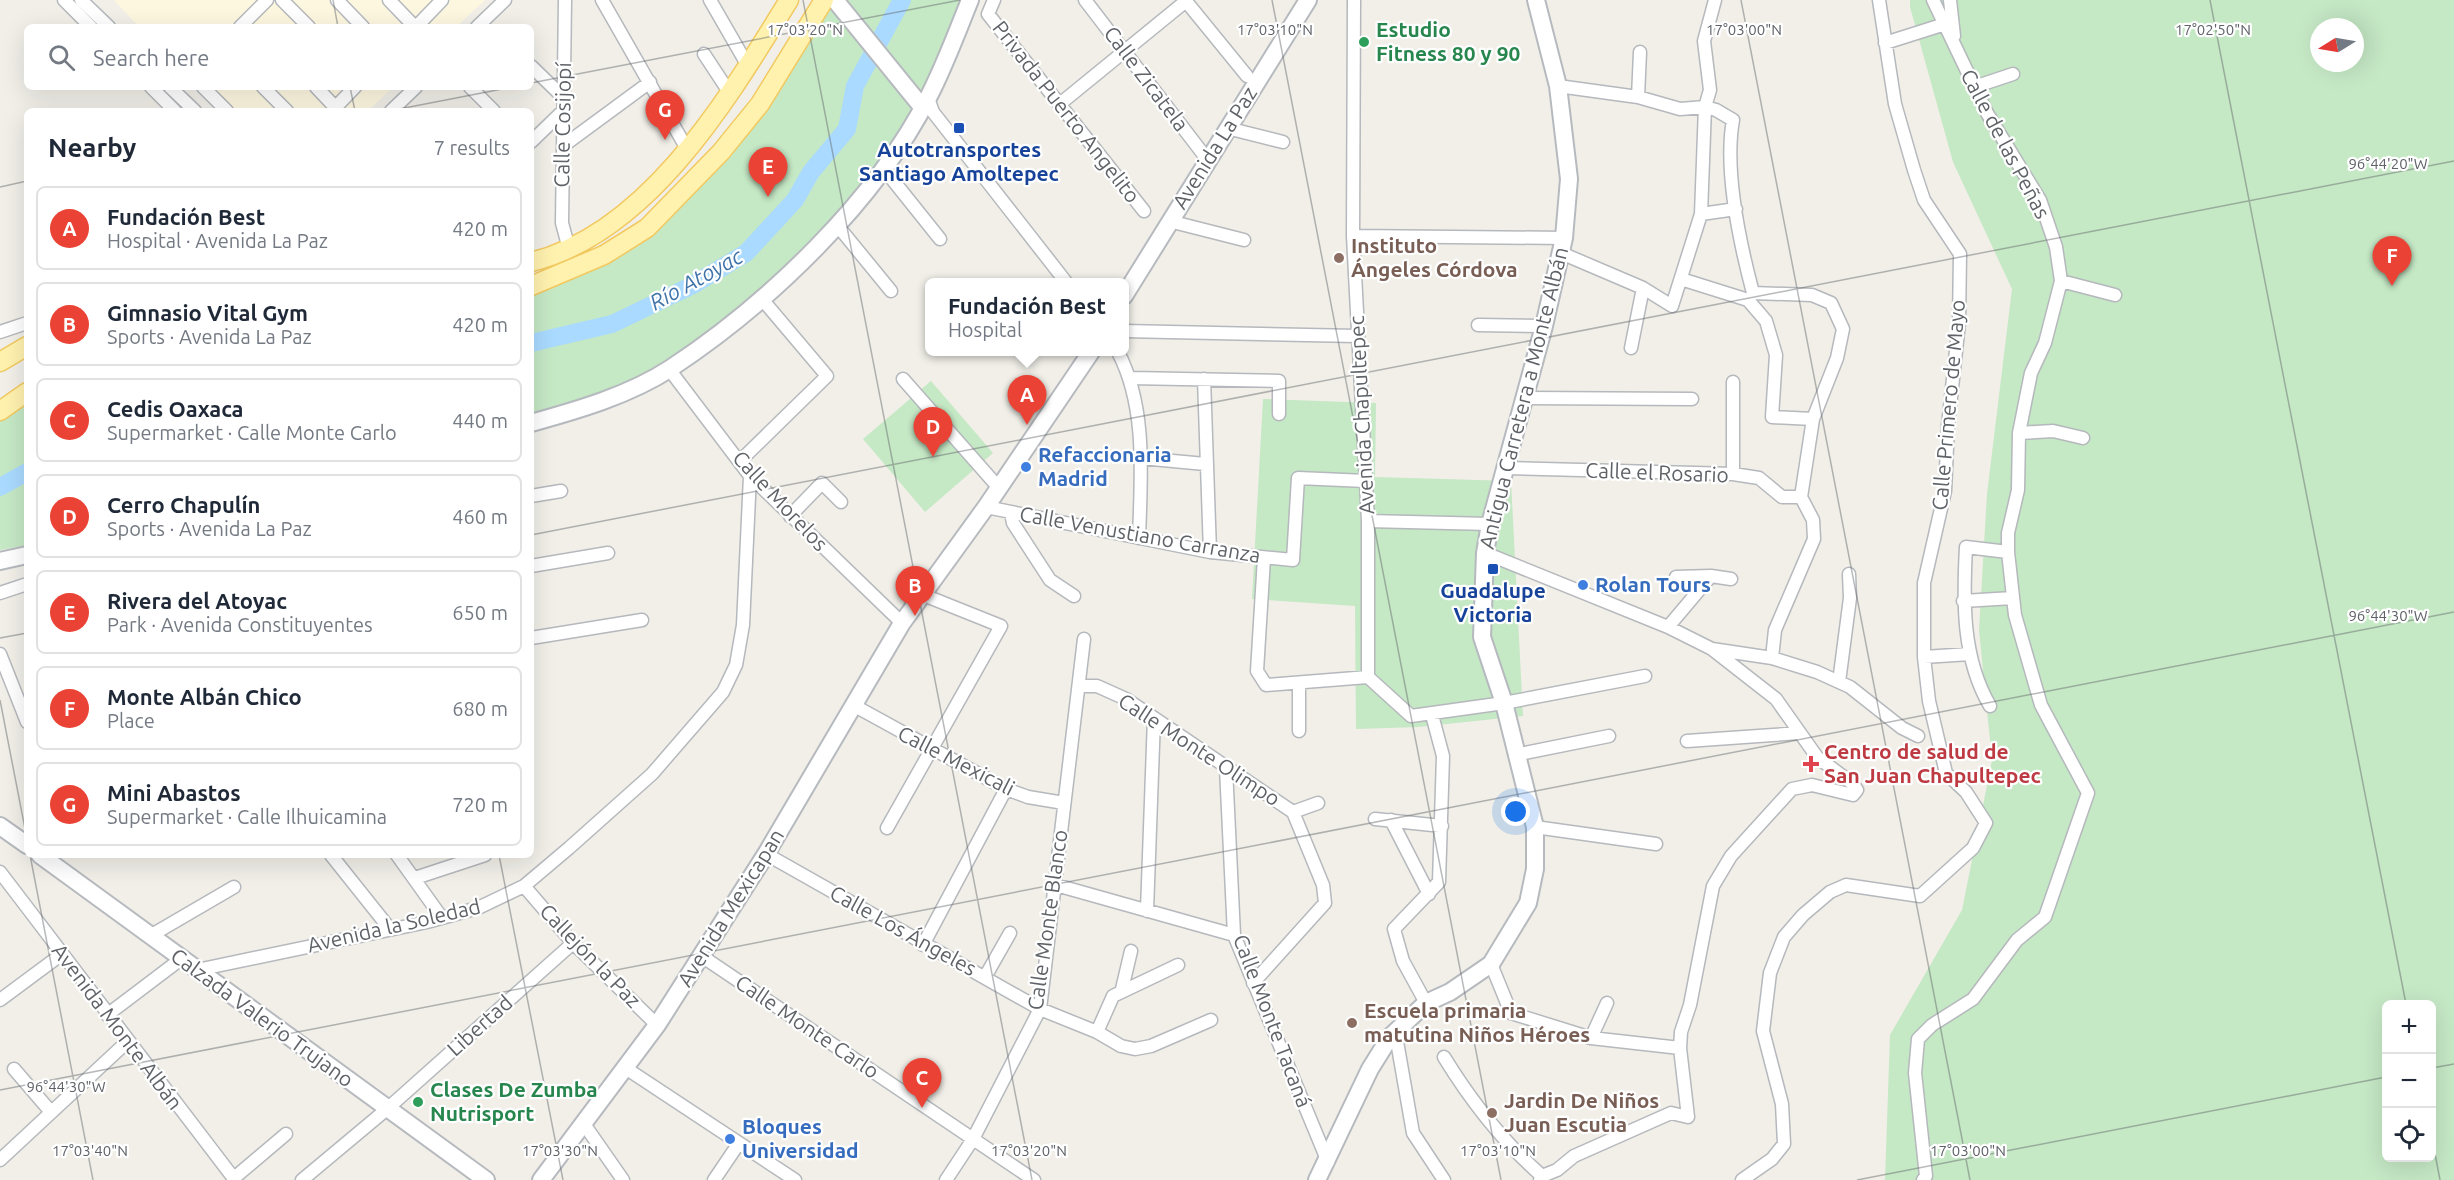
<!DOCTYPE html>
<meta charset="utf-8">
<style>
body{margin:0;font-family:Ubuntu,sans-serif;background:#f6f6f7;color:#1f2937}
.controls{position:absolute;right:18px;bottom:18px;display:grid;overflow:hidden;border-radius:9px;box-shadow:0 6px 24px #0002}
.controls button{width:54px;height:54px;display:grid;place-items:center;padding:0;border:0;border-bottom:2px solid #e0e1e3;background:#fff;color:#1f2937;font:30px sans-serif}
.compass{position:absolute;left:2310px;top:18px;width:54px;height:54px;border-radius:50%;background:#fff;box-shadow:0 6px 24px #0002;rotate:259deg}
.you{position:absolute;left:1516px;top:812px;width:21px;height:21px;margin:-15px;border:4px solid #fff;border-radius:50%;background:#1a73e8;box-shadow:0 0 0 9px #1a73e833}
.badge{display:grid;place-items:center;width:39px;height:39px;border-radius:50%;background:#ea4335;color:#fff;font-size:20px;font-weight:700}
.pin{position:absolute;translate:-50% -50px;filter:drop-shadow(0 2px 3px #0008)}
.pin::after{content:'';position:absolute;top:32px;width:21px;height:18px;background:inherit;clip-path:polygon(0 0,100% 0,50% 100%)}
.popup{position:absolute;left:925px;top:278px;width:204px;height:78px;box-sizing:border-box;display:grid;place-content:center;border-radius:9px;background:#fff;filter:drop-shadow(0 2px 4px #0005);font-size:20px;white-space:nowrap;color:#747a83}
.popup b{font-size:22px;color:#1f2937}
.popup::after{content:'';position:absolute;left:50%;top:100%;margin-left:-12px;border:12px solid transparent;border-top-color:#fff}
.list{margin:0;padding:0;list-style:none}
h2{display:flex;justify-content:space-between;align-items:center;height:78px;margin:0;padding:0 24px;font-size:26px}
h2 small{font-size:20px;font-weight:400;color:#747a83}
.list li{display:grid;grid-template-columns:39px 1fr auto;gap:18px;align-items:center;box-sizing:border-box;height:84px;margin:0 12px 12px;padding:0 12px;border:2px solid #e0e1e3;border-radius:9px}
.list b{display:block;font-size:22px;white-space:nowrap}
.list p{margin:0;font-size:20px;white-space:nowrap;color:#747a83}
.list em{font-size:20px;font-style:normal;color:#747a83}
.icon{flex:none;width:33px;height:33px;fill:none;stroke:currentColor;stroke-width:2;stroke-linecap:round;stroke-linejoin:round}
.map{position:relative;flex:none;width:2454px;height:1180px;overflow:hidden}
.search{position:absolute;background:#fff;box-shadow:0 6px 24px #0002;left:24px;top:24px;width:510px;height:66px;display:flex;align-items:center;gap:15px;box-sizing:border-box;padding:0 21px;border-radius:9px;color:#747a83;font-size:22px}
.panel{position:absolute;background:#fff;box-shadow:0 6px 24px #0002;left:24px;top:108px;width:510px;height:750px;border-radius:9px}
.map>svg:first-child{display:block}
.commercial{fill:#fef7e0}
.green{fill:#c5e8c5;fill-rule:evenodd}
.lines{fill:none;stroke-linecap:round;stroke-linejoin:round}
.river{stroke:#aadaff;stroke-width:18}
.street-casing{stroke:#b5b8bc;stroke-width:15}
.secondary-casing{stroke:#b6babf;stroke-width:20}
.primary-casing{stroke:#f2c960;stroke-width:21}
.street{stroke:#fff;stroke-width:12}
.secondary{stroke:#fff;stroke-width:16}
.primary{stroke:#fff2af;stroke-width:18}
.ticks{fill:none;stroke:#5f6368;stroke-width:1.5;stroke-opacity:0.45}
.leisure-dot{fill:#2e9e5b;stroke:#fff;stroke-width:2}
.transit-dot{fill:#1a4fb4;stroke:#fff;stroke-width:2}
.education-dot{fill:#8d6e63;stroke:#fff;stroke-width:2}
.shop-dot{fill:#3f7fe0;stroke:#fff;stroke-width:2}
.health-dot{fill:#e0444e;stroke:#fff;stroke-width:2}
.labels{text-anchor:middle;stroke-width:4.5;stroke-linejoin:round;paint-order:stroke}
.leisure-label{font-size:21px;font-weight:bold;fill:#27864d;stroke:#fff;text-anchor:start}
.street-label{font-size:21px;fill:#5f6368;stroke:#fff}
.transit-label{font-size:21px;font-weight:bold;fill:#164399;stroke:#fff}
.education-label{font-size:21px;font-weight:bold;fill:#785e54;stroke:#fff;text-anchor:start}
.shop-label{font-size:21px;font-weight:bold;fill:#366cbe;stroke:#fff;text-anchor:start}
.health-label{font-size:21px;font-weight:bold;fill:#be3a42;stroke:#fff;text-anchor:start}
.water-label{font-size:22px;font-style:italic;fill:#4174aa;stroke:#fff}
.ticks-label{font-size:15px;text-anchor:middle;fill:#5f6368;stroke:#fff;stroke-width:4.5;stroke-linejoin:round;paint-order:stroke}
</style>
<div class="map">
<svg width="2454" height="1180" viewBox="0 0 2454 1180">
<rect width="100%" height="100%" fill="#f1efe8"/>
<path class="commercial" d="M114,0h371l-29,27h-317z
M196,87h197l-25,24h-150z"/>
<path class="green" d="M823,0h146l-41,98 -91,127 -168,144 -138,52v-135l116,-58 113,-124z
M1910,0h544v1180h-569l5,-145 72,-125 30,-150 -13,-130 8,-136 25,-205 -59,-127 -43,-155zM2319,27h36v36h-36zM2386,1004h46v154h-46z
M931,381l62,72 -68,59 -62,-73z
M27,393v152l-27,5v-137z
M1263,399l113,4 -1,74 136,4 12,235 -105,11 -62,2 -1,-123 -103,-7z"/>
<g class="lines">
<path class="river" d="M531,343l81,-19 79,-38 55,-33 49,-53 16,-28 36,-43 8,-43 47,-86
M0,487l27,-15"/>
<g class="street-casing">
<path id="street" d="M64,0l27,27
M81,0l28,27
M282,0l27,27
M337,0l26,27
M389,0l26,27
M565,0l-3,223 7,26
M602,0l85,149
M710,0l38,66
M994,0l-6,14 156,197
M1085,0l122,159
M1185,0l62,76
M1354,0l-1,236 15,285v156l43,39 93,-13 141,-27
M1950,0l4,36
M240,27l27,-27
M416,27l26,-27
M477,27l28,-27
M1885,43l60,-19
M704,54l27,41
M531,66l33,32
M1558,86l80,11 42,12 25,-2 11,3 17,10c-9,50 7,124 20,173
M151,87l24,24
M170,87l25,24
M203,87l24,24
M263,87l24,24
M316,87l19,20
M470,87l24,24
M1974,87l39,-13
M1638,97l2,-45
M928,98l5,14 133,170
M1061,103l125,-102
M332,111l23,-24
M391,111l25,-24
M1227,128l56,14
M531,142l32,-31
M563,146l87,-64
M884,169l56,70
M1701,214l35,-5
M1169,221l75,19
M837,225l54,66
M1353,236l211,2
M1561,253l82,35 29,18 29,-92 4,-107 5,-17 -6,-49 11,-41
M1681,279l67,21 18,21 10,34 -4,62 41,2
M2061,281l54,14
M1753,293l59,2 19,8 12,26 -6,29 -24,61 -12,78 12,23 1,19 -39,91 -3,28
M1478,325l66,1
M1124,331l233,5
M0,332l27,-9
M1631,348l12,-60
M1118,352c29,55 23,124 21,186
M669,369l81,107 152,147
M1131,378l148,3v33
M903,379l96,109
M1204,379l6,173
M1733,382v92
M1526,398l166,1
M2019,433l34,-2 30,7
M1141,458l64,6
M740,461l87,-85 -65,-77
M1507,468l226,6 26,4 23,19h19
M531,496l30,-5
M986,507l224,45 83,8 5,-82 68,3
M1011,513l2,10 37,57 24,16
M790,516l32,-33 19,19
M1368,521l122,3
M1485,553l183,74 44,22 60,9 45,14 33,15 52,41 16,8
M1264,558l-7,113 9,14 102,-8
M531,566l77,-13
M1676,577l35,-1
M0,593l27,-9
M1963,601l50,-3
M1668,627l43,-51 20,3
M531,638l111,-18
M0,654l27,68
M1924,657l46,-3
M1839,682l11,-84 -1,-24
M1080,686h17l29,13 167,113 30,73 2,18 -72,80
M853,705l153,84 22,8 36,6
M1990,706c-28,-48 -27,-104 -24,-159l42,5
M1299,731v-47
M1687,741l113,-8
M1515,755l94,-19
M1226,768l8,167 94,227
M1293,812l25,-9
M1375,819l67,7
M1391,820l38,74
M1535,827l121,17
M887,828l114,-202 -80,-32
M766,854l274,155 57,23 24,14 14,3 16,-3 60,-26
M331,855l59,74
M397,855l45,63
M0,872l235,308
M415,878l70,-23
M1056,885l178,50
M524,886l49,57 84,82
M1147,911l7,-193
M150,936l84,-49
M923,945l83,-156
M700,955l334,225
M1491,964l20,49 80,25 89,10
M197,970l230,-48 51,-14 46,-22 45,-38 83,-74 71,-82 13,-27 7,-40 7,-149
M985,977l25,-44
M1122,989l9,-38
M0,1000l62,-46
M1426,1003l-23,-42 -9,-32 45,-47 4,-126 -11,-41
M107,1015l74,-56
M1395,1030l18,103 31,47
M1097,1032l16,-36 65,-31
M1591,1038l16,-35
M1444,1057c27,44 59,85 98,119
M14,1069l37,43
M627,1069l168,111
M584,1124l39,56
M0,1160l128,-119
M234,1178l52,-44
M302,1180l85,-71 186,-166
M714,1180l25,-37
M946,1180l27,-41 67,-130 44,-370
M1540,1180l2,-4 15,-6 17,-14 97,-43 17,4 -8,-69 1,-16 9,-27 23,-119 18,-30 61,-67 20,-4 41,10 4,-5 -4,-6 -36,-27 -41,-58 -64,-50
M1742,1180l30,-21 12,-15 -2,-40 -19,-73 7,-58 14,-36 19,-22 27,-23 16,-7 74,11 53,-48 13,-25 -20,-31 -20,-19 -17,-72 -5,-44v-74l21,-92 3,-66 11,-102 1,-69 -36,-54 -10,-30 -19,-66 -16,-104
M1923,1180l3,-4 -11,-103 3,-34 14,-14 41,-26 44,-59 28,-23 43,-124 -47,-88 -26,-90 -7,-63v-19l10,-43 1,-57 12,-60 14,-30 16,-62 -5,-34 -16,-47 -53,-87 -54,-113"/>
</g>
<g class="secondary-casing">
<path id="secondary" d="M835,0l87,107
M1124,296l184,-296
M531,423c47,-13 99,-28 140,-55 97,-64 205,-167 258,-272 16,-31 28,-64 41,-96
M0,561l27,-6
M0,826l27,19
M40,855l446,325
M541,1180l116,-155 109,-171 136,-231 84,-116 105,-155
M1317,1180l53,-111 20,-32 36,-34 24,-11 41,-28 37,-61 7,-34v-42l-31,-124 -22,-66 3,-84 5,-29 54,-198 20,-88 5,-59 -11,-93 -22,-86"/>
</g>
<g class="primary-casing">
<path id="primary" d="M531,262c118,-29 198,-165 258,-262
M531,286l73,-31 43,-27 74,-76 39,-48 64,-104
M0,362l27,-16
M0,411l27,-19"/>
</g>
<use href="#street" class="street"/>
<use href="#secondary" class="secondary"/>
<use href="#primary" class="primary"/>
</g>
<path class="ticks" d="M333,0l5,27M803,0l229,1180M1272,0l229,1180M1741,0l229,1180M2210,0l196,1004M531,83l429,-83M350,87l5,24M389,111l124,-24M0,187l27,-6M531,535l1923,-374M0,638l27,-5M0,700l27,139M30,855l63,325M499,855l64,325M2432,1068l22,-4M0,1090l2454,-478M2432,1138l8,42M1857,1180l529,-103"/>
<g class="leisure-dot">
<circle cx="1364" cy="42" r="6"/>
<circle cx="418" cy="1102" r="6"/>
</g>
<g class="transit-dot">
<rect x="953" y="122" width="12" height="12" rx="3"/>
<rect x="1487" y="563" width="12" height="12" rx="3"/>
</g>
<g class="education-dot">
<circle cx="1339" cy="258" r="6"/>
<circle cx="1352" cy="1023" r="6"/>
<circle cx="1492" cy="1113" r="6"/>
</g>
<g class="shop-dot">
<circle cx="1026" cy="467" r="6"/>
<circle cx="1583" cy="585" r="6"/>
<circle cx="730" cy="1139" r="6"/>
</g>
<path class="health-dot" d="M1808 755h6v6h6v6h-6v6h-6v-6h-6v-6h6z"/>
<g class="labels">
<g class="leisure-label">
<text x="1376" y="37">Estudio<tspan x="1376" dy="24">Fitness 80 y 90</tspan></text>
<text x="430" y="1097">Clases De Zumba<tspan x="430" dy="24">Nutrisport</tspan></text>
</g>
<g class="street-label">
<text transform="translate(1146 79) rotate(53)" y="7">Calle Zicatela</text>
<text transform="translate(1066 112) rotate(52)" y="7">Privada Puerto Angelito</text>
<text transform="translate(563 125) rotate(-89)" y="7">Calle Cosijopí</text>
<text transform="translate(2005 144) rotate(62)" y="7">Calle de las Peñas</text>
<text transform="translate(1215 148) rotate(-58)" y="7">Avenida La Paz</text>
<text transform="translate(1524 398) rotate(-76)" y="7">Antigua Carretera a Monte Albán</text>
<text transform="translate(1949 405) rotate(-85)" y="7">Calle Primero de Mayo</text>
<text transform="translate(1362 415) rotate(-93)" y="7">Avenida Chapultepec</text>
<text transform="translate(1657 473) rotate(2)" y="7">Calle el Rosario</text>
<text transform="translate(780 501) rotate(47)" y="7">Calle Morelos</text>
<text transform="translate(1140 535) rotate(10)" y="7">Calle Venustiano Carranza</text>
<text transform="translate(1199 750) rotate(33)" y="7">Calle Monte Olimpo</text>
<text transform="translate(956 761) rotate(27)" y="7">Calle Mexicali</text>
<text transform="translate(731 908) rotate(-58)" y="7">Avenida Mexicapan</text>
<text transform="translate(1048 920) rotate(-82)" y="7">Calle Monte Blanco</text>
<text transform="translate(394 926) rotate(-13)" y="7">Avenida la Soledad</text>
<text transform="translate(903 931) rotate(29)" y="7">Calle Los Ángeles</text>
<text transform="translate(590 956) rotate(46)" y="7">Callejón la Paz</text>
<text transform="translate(262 1018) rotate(36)" y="7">Calzada Valerio Trujano</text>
<text transform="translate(1272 1021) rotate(69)" y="7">Calle Monte Tacaná</text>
<text transform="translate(480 1026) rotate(-42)" y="7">Libertad</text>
<text transform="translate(117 1027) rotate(53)" y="7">Avenida Monte Albán</text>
<text transform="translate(807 1027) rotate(34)" y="7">Calle Monte Carlo</text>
</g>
<g class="transit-label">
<text x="959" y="157">Autotransportes<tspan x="959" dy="24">Santiago Amoltepec</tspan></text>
<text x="1493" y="598">Guadalupe<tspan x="1493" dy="24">Victoria</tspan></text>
</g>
<g class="education-label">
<text x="1351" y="253">Instituto<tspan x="1351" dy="24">Ángeles Córdova</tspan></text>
<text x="1364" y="1018">Escuela primaria<tspan x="1364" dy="24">matutina Niños Héroes</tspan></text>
<text x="1504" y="1108">Jardin De Niños<tspan x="1504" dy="24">Juan Escutia</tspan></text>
</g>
<g class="shop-label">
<text x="1038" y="462">Refaccionaria<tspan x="1038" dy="24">Madrid</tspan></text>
<text x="1595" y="592">Rolan Tours</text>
<text x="742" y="1134">Bloques<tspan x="742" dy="24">Universidad</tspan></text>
</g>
<g class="health-label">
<text x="1824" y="759">Centro de salud de<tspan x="1824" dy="24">San Juan Chapultepec</tspan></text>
</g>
<g class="water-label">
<text transform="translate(696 279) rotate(-29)" y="8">Río Atoyac</text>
</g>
</g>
<g class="ticks-label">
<text x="805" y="35">17°03'20"N</text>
<text x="1275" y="35">17°03'10"N</text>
<text x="1744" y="35">17°03'00"N</text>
<text x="2213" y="35">17°02'50"N</text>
<text x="2388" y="169">96°44'20"W</text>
<text x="2388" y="621">96°44'30"W</text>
<text x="66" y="1092">96°44'30"W</text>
<text x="90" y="1156">17°03'40"N</text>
<text x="560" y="1156">17°03'30"N</text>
<text x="1029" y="1156">17°03'20"N</text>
<text x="1498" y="1156">17°03'10"N</text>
<text x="1968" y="1156">17°03'00"N</text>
</g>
</svg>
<div class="controls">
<button>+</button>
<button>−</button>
<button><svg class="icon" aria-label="locate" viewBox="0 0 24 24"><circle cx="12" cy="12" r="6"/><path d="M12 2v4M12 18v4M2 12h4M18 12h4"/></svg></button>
</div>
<svg class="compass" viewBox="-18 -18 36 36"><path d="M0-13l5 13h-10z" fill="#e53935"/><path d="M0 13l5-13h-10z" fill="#747a83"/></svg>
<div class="you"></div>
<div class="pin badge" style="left:1027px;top:425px">A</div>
<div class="popup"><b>Fundación Best</b>Hospital</div>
<div class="pin badge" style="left:915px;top:616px">B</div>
<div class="pin badge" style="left:922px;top:1108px">C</div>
<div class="pin badge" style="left:933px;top:457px">D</div>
<div class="pin badge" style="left:768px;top:197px">E</div>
<div class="pin badge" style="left:2392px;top:286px">F</div>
<div class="pin badge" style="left:665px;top:140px">G</div>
<div class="search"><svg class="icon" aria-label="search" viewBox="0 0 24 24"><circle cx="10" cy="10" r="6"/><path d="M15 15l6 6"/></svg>Search here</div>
<section class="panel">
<h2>Nearby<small>7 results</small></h2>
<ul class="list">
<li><span class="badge">A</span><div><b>Fundación Best</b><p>Hospital · Avenida La Paz</p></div><em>420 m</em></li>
<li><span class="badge">B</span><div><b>Gimnasio Vital Gym</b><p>Sports · Avenida La Paz</p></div><em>420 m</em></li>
<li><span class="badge">C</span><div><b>Cedis Oaxaca</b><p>Supermarket · Calle Monte Carlo</p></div><em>440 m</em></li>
<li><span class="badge">D</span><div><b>Cerro Chapulín</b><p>Sports · Avenida La Paz</p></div><em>460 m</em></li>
<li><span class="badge">E</span><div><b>Rivera del Atoyac</b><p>Park · Avenida Constituyentes</p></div><em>650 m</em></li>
<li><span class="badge">F</span><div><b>Monte Albán Chico</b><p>Place</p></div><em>680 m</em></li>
<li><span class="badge">G</span><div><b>Mini Abastos</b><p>Supermarket · Calle Ilhuicamina</p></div><em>720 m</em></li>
</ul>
</section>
</div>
